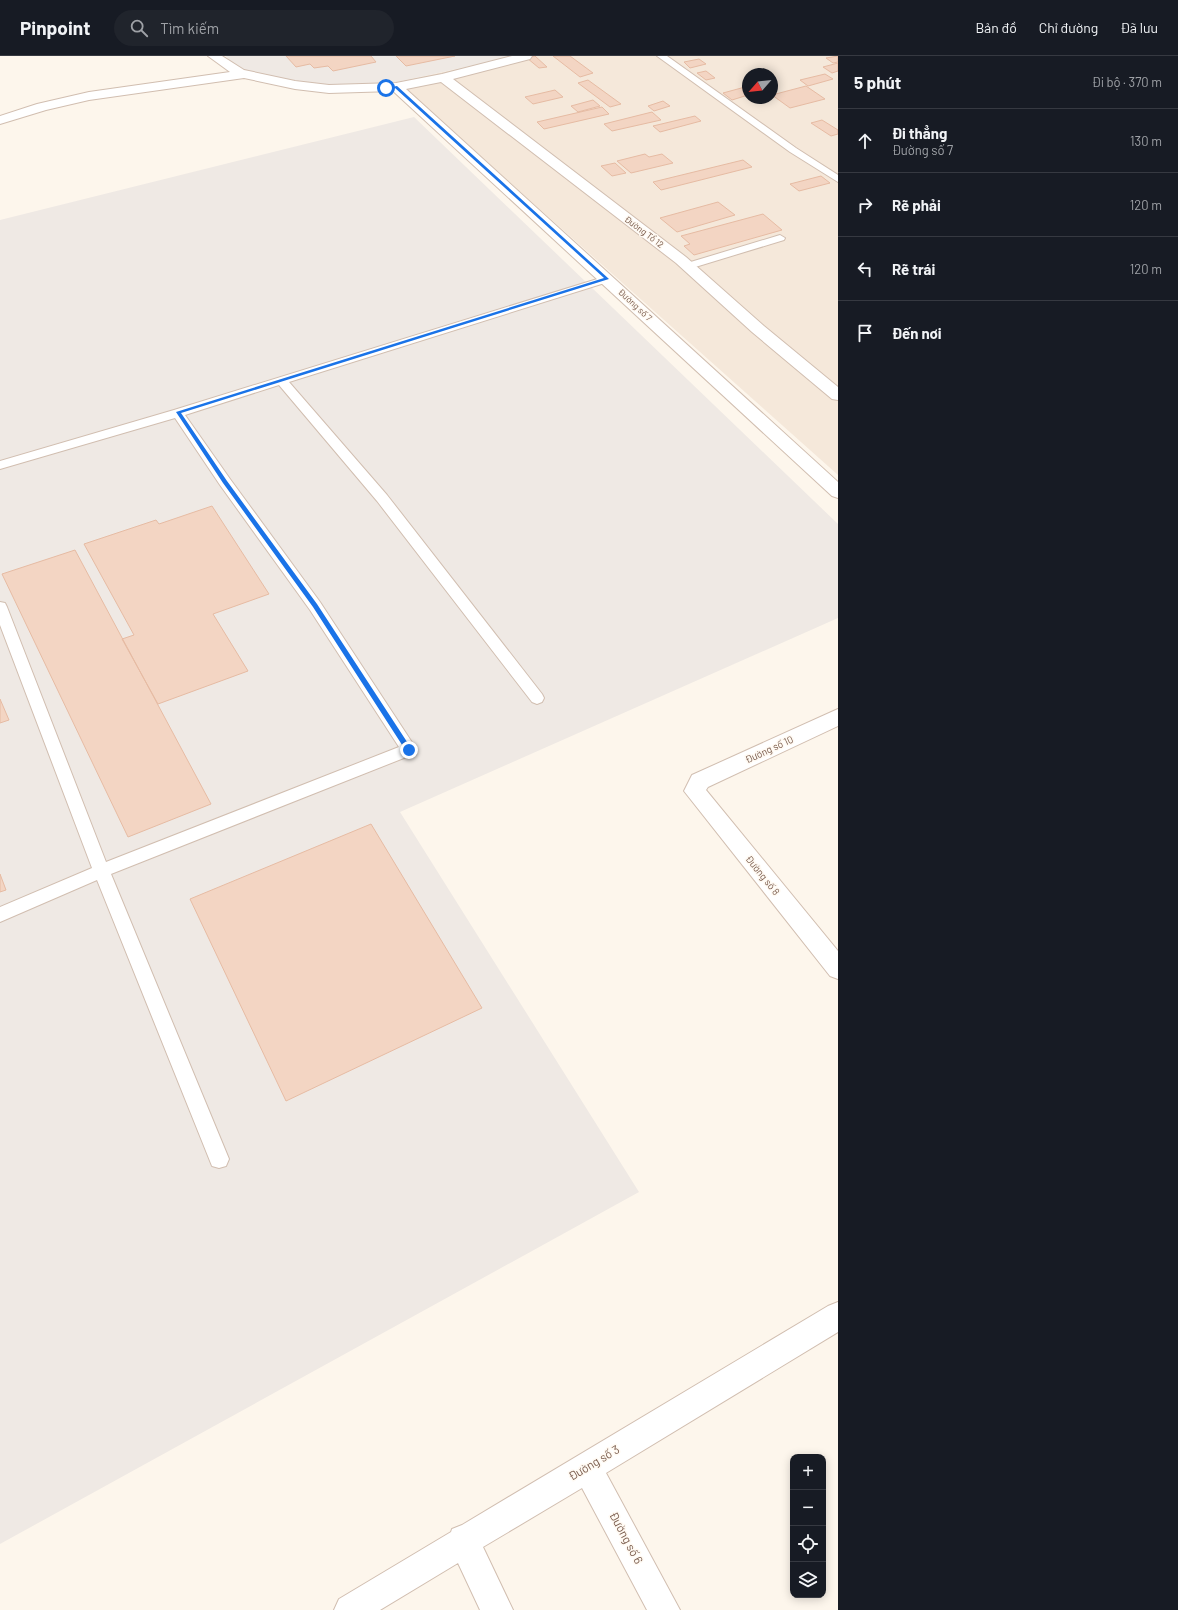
<!DOCTYPE html>
<html lang="vi">
<meta charset="utf-8">
<style>
body{margin:0;font-family:Barlow,sans-serif;background:#20242c;color:#f1f3f6}
.controls{position:absolute;right:12px;bottom:12px;display:grid;overflow:hidden;border-radius:8px;box-shadow:0 2px 10px #0003}
.controls button{width:36px;height:36px;display:grid;place-items:center;padding:0;border:0;border-bottom:1px solid #363941;background:#171b24;color:#f1f3f6;font:20px sans-serif}
.compass{position:absolute;left:742px;top:12px;width:36px;height:36px;border-radius:50%;background:#171b24;box-shadow:0 2px 10px #0003;rotate:242deg}
.stop{position:absolute;width:12px;height:12px;margin:-9px;border:3px solid #1a73e8;border-radius:50%;background:#fff}
.stop.end{background:#1a73e8;border-color:#fff;box-shadow:0 1px 4px #0008}
.list{margin:0;padding:0;list-style:none}
h2{display:flex;justify-content:space-between;align-items:center;height:52px;margin:0;padding:0 16px;font-size:17px}
h2 small{font-size:13px;font-weight:400;color:#9ea1a6}
.list li{display:grid;grid-template-columns:26px 1fr auto;gap:12px;align-items:center;box-sizing:border-box;height:64px;padding:0 16px;border-top:1px solid #363941}
.list b{display:block;font-size:15px;white-space:nowrap}
.list p{margin:0;font-size:13px;white-space:nowrap;color:#9ea1a6}
.list em{font-size:13px;font-style:normal;color:#9ea1a6}
.icon{flex:none;width:22px;height:22px;fill:none;stroke:currentColor;stroke-width:2;stroke-linecap:round;stroke-linejoin:round}
.map{position:relative;flex:none;width:838px;height:1554px;overflow:hidden}
header{display:flex;align-items:center;gap:24px;box-sizing:border-box;height:56px;padding:0 20px;background:#171b24;border-bottom:1px solid #363941}
header strong{font-size:19px}
nav{display:flex;gap:22px;margin-inline-start:auto;font-size:14px}
.search{width:280px;height:36px;background:#20242c;display:flex;align-items:center;gap:10px;box-sizing:border-box;padding:0 14px;border-radius:22px;color:#9ea1a6;font-size:15px}
main{display:flex}
aside{flex:1;background:#171b24}
.map>svg:first-child{display:block}
.residential{fill:#f5e8da;fill-rule:evenodd}
.industrial{fill:#efe9e4}
.building{fill:#f3d5c3;stroke:#e6bba3}
.lines{fill:none;stroke-linecap:round;stroke-linejoin:round}
.lane-casing{stroke:#d1beb0;stroke-width:2}
.street-casing{stroke:#d1beb0;stroke-width:2}
.lane{fill:#fff;fill-rule:evenodd}
.street{fill:#fff;fill-rule:evenodd}
.route{fill:#1a73e8}
.labels{text-anchor:middle;stroke-width:3;stroke-linejoin:round;paint-order:stroke}
.far-street-label{font-size:9px;fill:#7a5c4d;stroke:#fffaf3}
.street-label{font-size:10px;fill:#7a5c4d;stroke:#fffaf3}
.near-street-label{font-size:12px;fill:#7a5c4d;stroke:#fffaf3}
</style>
<header>
<strong>Pinpoint</strong>
<div class="search"><svg class="icon" aria-label="search" viewBox="0 0 24 24"><circle cx="10" cy="10" r="6"/><path d="M15 15l6 6"/></svg>Tìm kiếm</div>
<nav><a>Bản đồ</a><a>Chỉ đường</a><a>Đã lưu</a></nav>
</header>
<main>
<div class="map">
<svg width="838" height="1554" viewBox="0 0 838 1554">
<rect width="100%" height="100%" fill="#fdf6ec"/>
<path class="residential" d="M516,0h322v419l-441,-393zM748,18h24v24h-24z"/>
<path class="industrial" d="M226,0h290l-119,26 -58,5 -46,-5 -56,-12z
M414,61l424,407v94l-438,194 239,380 -639,352v-1324z"/>
<path class="building" d="M286,0h85l5,6 -43,9 -5,-5 -14,2 -4,-4 -14,3z
M396,0h59l-49,10z
M535,0l12,11 -8,1 -12,-10z
M553,0h17l23,17 -13,4z
M838,0v6l-5,1 -7,-5z
M699,3l7,5 -16,4 -6,-6z
M838,7v8l-6,2 -9,-6z
M706,15l9,7 -9,2 -9,-7z
M825,18l8,5 -25,7 -8,-6z
M588,24l33,24 -11,3 -32,-24z
M806,30l19,13 -35,9 -18,-13z
M745,31l3,2v6l-16,5 -9,-7z
M555,34l8,7 -30,7 -8,-7z
M593,44l7,6 -22,6 -7,-6z
M663,45l7,5 -16,5 -6,-5z
M602,51l7,7 -65,15 -7,-7z
M652,56l9,8 -49,11 -8,-7z
M695,60l6,5 -41,11 -7,-6z
M822,64l16,10v4l-7,2 -20,-13z
M645,98l4,3 13,-3 11,9 -42,10 -14,-12z
M743,104l9,7 -91,23 -8,-8z
M615,107l11,10 -14,3 -11,-10z
M821,120l9,7 -31,8 -9,-7z
M718,146l17,13 -58,17 -17,-14z
M763,158l19,16 -88,25 -10,-9 6,-2 -9,-8z
M212,450l57,88 -56,20 35,57 -90,33 -36,-65 12,-4 -50,-91 72,-24 3,4z
M75,494l136,254 -83,33 -126,-263z
M0,643l9,21 -9,3z
M371,768l111,184 -196,93 -96,-202z
M0,818l6,16 -6,2z"/>
<g class="lines">
<g class="lane-casing">
<path id="lane" d="M657,0h10l129,92 42,27v7l-48,-30z
M780,179l5,3 -1,2 -92,28h-8l-1,-2 1,-2z
M607,220l4,1 1,2 -1,2 -322,101 98,113 155,199 2,4 -2,4 -5,2 -5,-2 -155,-201 -98,-116 -94,30 45,64 90,123 97,148 -3,4 -303,120 118,285 -3,7 -7,2 -7,-2 -115,-286 -97,42v-15l92,-39 -92,-243v-23l5,1 2,4 99,255 293,-115 -89,-137 -90,-125 -45,-67 -175,51v-8l174,-51z"/>
</g>
<g class="street-casing">
<path id="street" d="M208,0h14l22,14 51,11 34,4 67,-2 46,-9 70,-18h20l-2,3 -77,20 233,178 78,69 74,61v13l-6,-1 -80,-67 -76,-69 -235,-181 -35,7 432,393v16l-6,-2 -439,-405 -64,2 -34,-4 -51,-11 -155,22 -43,10 -46,14v-8l37,-12 52,-12 141,-20z
M838,653v17l-130,61 -2,3 132,161v28l-8,-3 -146,-185 8,-16z
M838,1246v30l-232,141 74,137h-33l-65,-122 -99,59 30,63h-33l-22,-47 -78,47h-46l5,-11 112,-67 1,-3 10,-4 366,-219z"/>
</g>
<use href="#lane" class="lane"/>
<use href="#street" class="street"/>
</g>
<path class="route" d="M397,30l212,193 -428,134 46,68 90,123 94,144v3h-5l-93,-144 -90,-124 -47,-71 428,-134 -209,-190h-10z"/>
<g class="labels">
<g class="far-street-label">
<text transform="translate(644 176) rotate(37)" y="3">Đường Tổ 12</text>
<text transform="translate(635 249) rotate(43)" y="3">Đường số 7</text>
</g>
<g class="street-label">
<text transform="translate(769 693) rotate(-25)" y="4">Đường số 10</text>
<text transform="translate(763 819) rotate(51)" y="4">Đường số 8</text>
</g>
<g class="near-street-label">
<text transform="translate(594 1407) rotate(-31)" y="4">Đường số 3</text>
<text transform="translate(626 1482) rotate(62)" y="4">Đường số 6</text>
</g>
</g>
</svg>
<div class="controls">
<button>+</button>
<button>−</button>
<button><svg class="icon" aria-label="locate" viewBox="0 0 24 24"><circle cx="12" cy="12" r="6"/><path d="M12 2v4M12 18v4M2 12h4M18 12h4"/></svg></button>
<button><svg class="icon" aria-label="layers" viewBox="0 0 24 24"><path d="M12 4l9 5-9 5-9-5zM3 14l9 5 9-5"/></svg></button>
</div>
<svg class="compass" viewBox="-18 -18 36 36"><path d="M0-13l5 13h-10z" fill="#e53935"/><path d="M0 13l5-13h-10z" fill="#9ea1a6"/></svg>
<div class="stop" style="left:386px;top:32px"></div>
<div class="stop end" style="left:409px;top:694px"></div>
</div>
<aside>
<h2>5 phút<small>Đi bộ · 370 m</small></h2>
<ul class="list">
<li><svg class="icon" aria-label="ahead" viewBox="0 0 24 24"><path d="M12 20V5M6 11l6-6 6 6"/></svg><div><b>Đi thẳng</b><p>Đường số 7</p></div><em>130 m</em></li>
<li><svg class="icon" aria-label="right" viewBox="0 0 24 24"><path d="M7 20v-9h11M14 6l5 5-5 5"/></svg><div><b>Rẽ phải</b></div><em>120 m</em></li>
<li><svg class="icon" aria-label="left" viewBox="0 0 24 24"><path d="M17 20v-9H6M10 6l-5 5 5 5"/></svg><div><b>Rẽ trái</b></div><em>120 m</em></li>
<li><svg class="icon" aria-label="arrive" viewBox="0 0 24 24"><path d="M6 21V4h12l-3 4 3 4H6"/></svg><div><b>Đến nơi</b></div></li>
</ul>
</aside>
</main>
